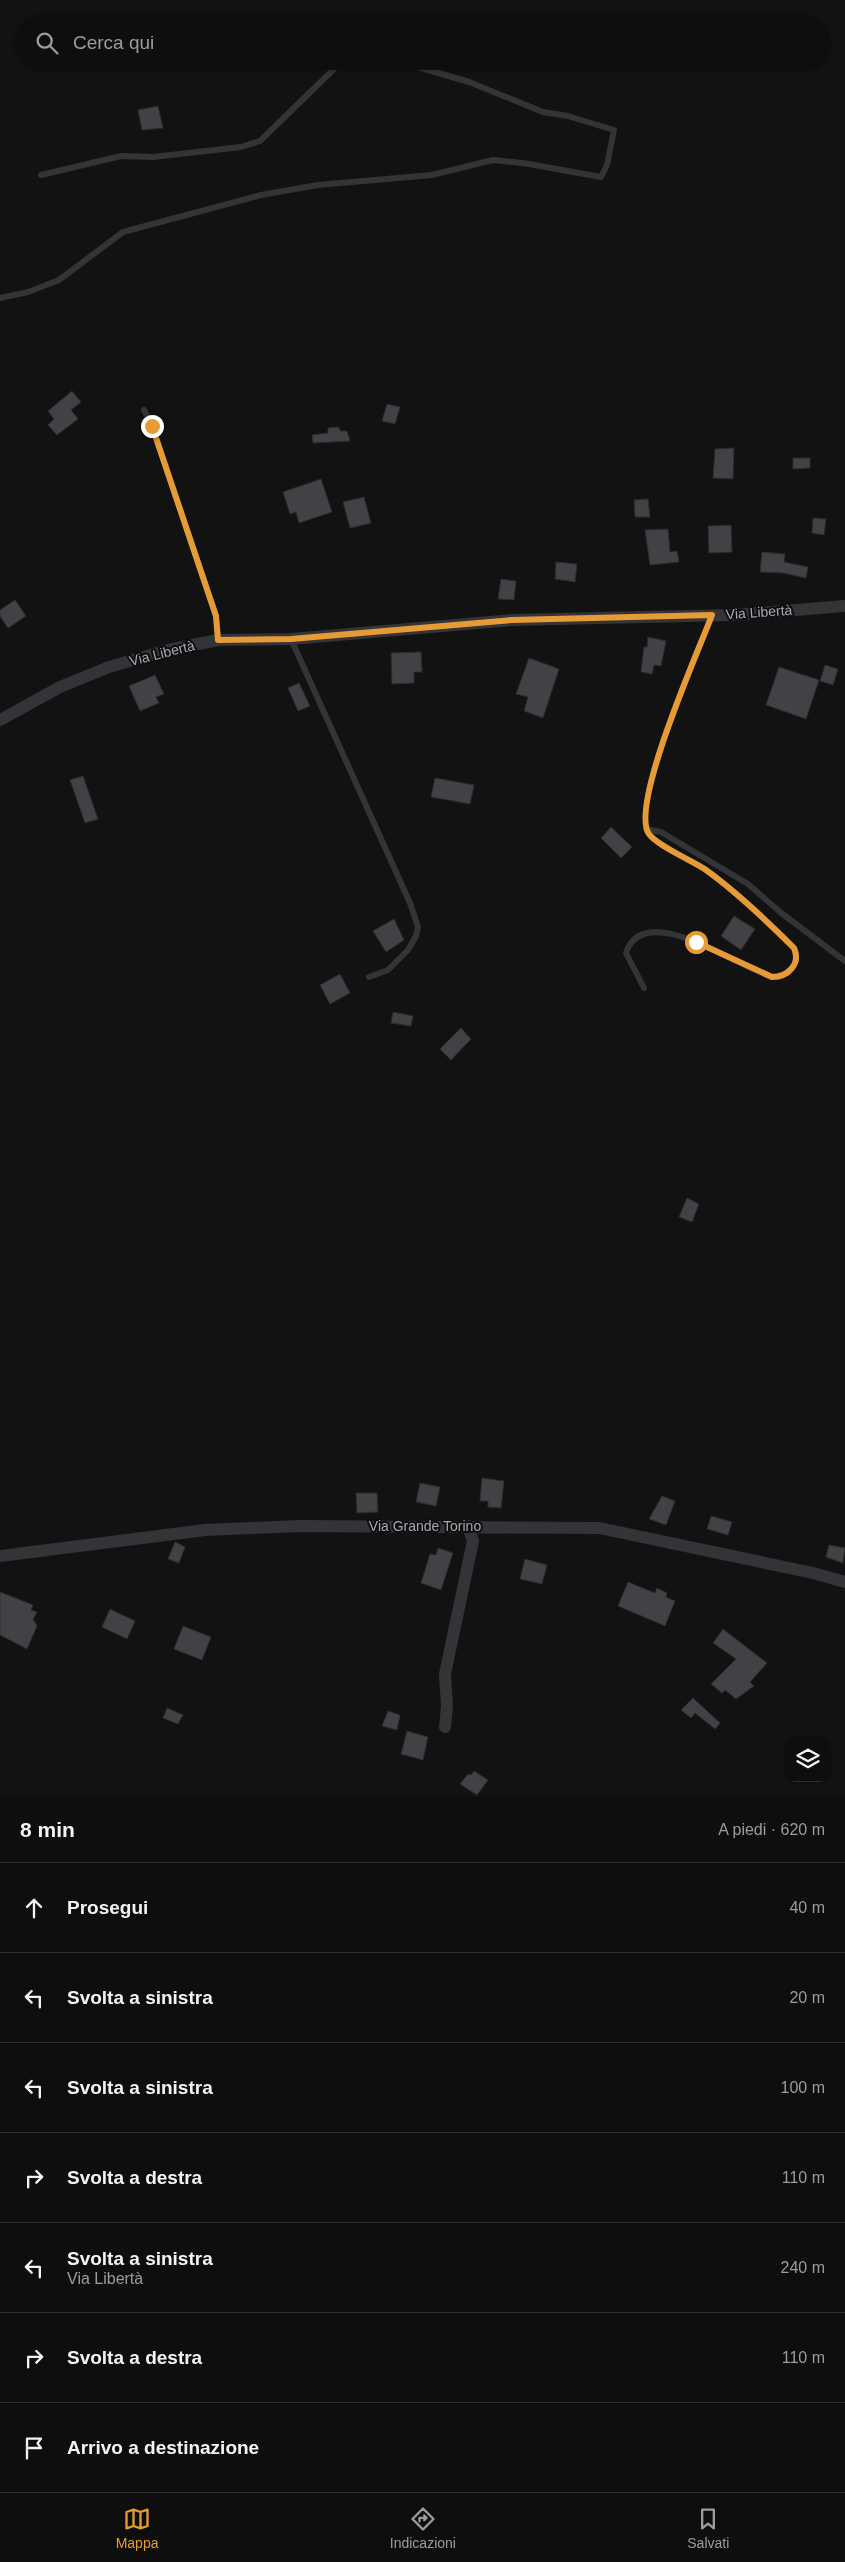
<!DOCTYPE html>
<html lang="it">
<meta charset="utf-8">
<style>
body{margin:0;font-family:Arial,sans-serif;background:#171717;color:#f1f3f6}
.controls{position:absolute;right:15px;bottom:15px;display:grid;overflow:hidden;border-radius:10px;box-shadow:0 1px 4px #0004}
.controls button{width:45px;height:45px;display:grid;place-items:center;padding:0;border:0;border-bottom:1px solid #2e2e2e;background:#0e0e0e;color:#f1f3f6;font:25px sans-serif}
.stop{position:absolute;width:15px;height:15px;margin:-11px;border:4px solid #e79b36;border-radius:50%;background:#fff}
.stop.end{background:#e79b36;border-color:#fff;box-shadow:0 1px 5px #0008}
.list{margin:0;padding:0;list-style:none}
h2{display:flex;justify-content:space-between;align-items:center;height:65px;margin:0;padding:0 20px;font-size:21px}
h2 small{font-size:16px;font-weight:400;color:#9b9c9e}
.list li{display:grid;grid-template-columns:32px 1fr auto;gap:15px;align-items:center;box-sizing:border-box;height:90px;padding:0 20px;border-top:1px solid #2e2e2e}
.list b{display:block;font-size:19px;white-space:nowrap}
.list p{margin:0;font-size:16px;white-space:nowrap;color:#9b9c9e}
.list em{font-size:16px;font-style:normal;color:#9b9c9e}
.icon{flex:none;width:28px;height:28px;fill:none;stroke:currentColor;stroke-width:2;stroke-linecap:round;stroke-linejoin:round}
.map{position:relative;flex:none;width:845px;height:1797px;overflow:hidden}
.search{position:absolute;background:#0e0e0e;box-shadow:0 1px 4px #0004;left:15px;right:15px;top:15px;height:55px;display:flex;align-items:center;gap:12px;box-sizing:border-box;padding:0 18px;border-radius:28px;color:#9b9c9e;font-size:19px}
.sheet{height:695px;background:#0e0e0e}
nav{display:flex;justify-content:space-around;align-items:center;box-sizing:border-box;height:70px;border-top:1px solid #2e2e2e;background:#0e0e0e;font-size:14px;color:#9b9c9e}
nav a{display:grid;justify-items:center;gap:2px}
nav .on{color:#e79b36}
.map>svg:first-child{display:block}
.building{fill:#414246;stroke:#2c2c2f}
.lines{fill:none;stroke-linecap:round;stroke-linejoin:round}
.service{stroke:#333438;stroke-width:6}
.minor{stroke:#333438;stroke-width:12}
.route{stroke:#e79b36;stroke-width:6}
.labels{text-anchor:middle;stroke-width:4;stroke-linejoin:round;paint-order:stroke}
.street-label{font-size:14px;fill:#a4aab3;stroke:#0d0d0e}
</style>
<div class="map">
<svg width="845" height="1797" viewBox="0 0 845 1797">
<rect width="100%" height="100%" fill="#121213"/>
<path class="building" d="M158,106l5,22 -21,2 -4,-20z
M72,391l9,11 -10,8 7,9 -21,16 -9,-10 6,-6 -6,-8z
M387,404l13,3 -5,17 -13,-3z
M339,427l1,4h7l3,10 -37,2 -1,-8 16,-2v-5z
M734,448l-1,31 -20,-1 2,-29z
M793,458h17v10l-17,1z
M321,479l11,33 -33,11 -3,-11 -6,2 -7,-22z
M364,497l7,26 -21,5 -7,-26z
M648,499l2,18h-15l-1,-17z
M813,518l13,1 -2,16 -12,-2z
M731,525l1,27 -23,1 -1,-27z
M668,529l2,23 7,-1 2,11 -29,3 -5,-35z
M762,552l23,2 -1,8 24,5 -2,11 -23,-5 -23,-1z
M556,562l21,2 -2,18 -20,-3z
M501,579l15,2 -2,19 -16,-1z
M15,600l11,16 -18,12 -8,-12v-6z
M648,637l18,4 -5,25 -7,-1 -2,9 -11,-2 3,-25h3z
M421,652l1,20h-8v11l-22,1 -1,-31z
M529,658l30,11 -16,49 -19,-7 4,-14 -12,-3z
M825,665l13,4 -5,16 -13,-4z
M779,667l40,13 -13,39 -40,-14z
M155,675l9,19 -8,3 3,6 -19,8 -11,-25z
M299,683l11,23 -12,5 -10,-23z
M83,776l15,43 -13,4 -15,-43z
M435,778l39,7 -4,19 -39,-7z
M611,827l21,20 -11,11 -20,-20z
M734,916l21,13 -14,21 -20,-14z
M394,919l10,21 -18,12 -13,-21z
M340,974l10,19 -20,11 -10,-19z
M393,1012l20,4 -2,10 -20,-3z
M461,1028l10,11 -20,21 -11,-11z
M687,1198l12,6 -7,18 -13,-5z
M482,1478l22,3 -3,27 -13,-1v-6h-8z
M420,1483l20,4 -4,19 -20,-4z
M356,1493h21l1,19 -21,1z
M662,1496l13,5 -9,24 -17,-6z
M711,1516l21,6 -4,13 -21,-6z
M175,1542l10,5 -6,16 -11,-4z
M829,1545l16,3 -2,15 -17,-6z
M438,1548l15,5 -12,37 -20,-7 9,-29 6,1z
M525,1559l22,6 -5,19 -22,-5z
M628,1582l27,11 2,-5 10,5 -1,4 9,4 -10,25 -47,-20z
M0,1592l33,13 -2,5 6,2 -4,7 4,7 -10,23 -27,-14z
M110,1609l25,12 -8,18 -25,-12z
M183,1626l28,11 -9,23 -28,-11z
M723,1629l44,34 -17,19 4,4 -18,13 -11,-9 -3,3 -11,-9 25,-25 -23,-16z
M693,1698l27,25 -5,6 -20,-16 -4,5 -10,-8z
M167,1708l16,7 -5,9 -15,-6z
M388,1711l12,4 -3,15 -15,-4z
M407,1731l21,6 -5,23 -22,-6z
M474,1771l14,9 -11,15 -17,-11 8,-10 3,1z"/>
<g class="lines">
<path class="service" d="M41,175l80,-19 32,1 88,-10 19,-6 75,-73 15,-7
M0,298l28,-6 31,-12 64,-48 138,-37 57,-10 114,-10 61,-15 30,3 78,14 6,-12 7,-35 -46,-14 -25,-4 -74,-30 -51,-15 -41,-6
M144,410l8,16 64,190 2,24
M291,639l119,264 8,24 -2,9 -8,14 -20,20 -19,7
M646,829l15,3 87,52 32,28 65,49
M644,988l-18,-35c18,-55 113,15 146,24 16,0 29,-13 22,-29 -28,-28 -56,-55 -88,-78 -13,-9 -50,-25 -57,-36 -20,-28 50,-184 63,-219"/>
<path class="minor" d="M0,720l60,-33 49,-20 59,-17 50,-10 73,-1 221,-19 221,-5 112,-9
M0,1556l205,-26 94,-4 300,2 214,45 32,9
M445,1727l2,-21 -2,-32 28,-133 -5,-15"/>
</g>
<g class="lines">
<path class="route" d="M152,426l64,190 2,24 73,-1 221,-19 200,-5c-13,35 -83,191 -63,219 7,11 44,27 57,36 32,23 60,50 88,78 7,16 -6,29 -22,29l-76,-35"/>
</g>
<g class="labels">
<g class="street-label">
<text transform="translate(759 612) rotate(-4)" y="5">Via Libertà</text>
<text transform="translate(162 653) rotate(-14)" y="5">Via Libertà</text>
<text x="425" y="1531">Via Grande Torino</text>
</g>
</g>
</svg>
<div class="controls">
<button><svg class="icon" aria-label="layers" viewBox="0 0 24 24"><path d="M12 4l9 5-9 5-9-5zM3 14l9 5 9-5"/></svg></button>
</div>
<div class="stop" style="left:696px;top:942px"></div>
<div class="stop end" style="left:152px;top:426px"></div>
<div class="search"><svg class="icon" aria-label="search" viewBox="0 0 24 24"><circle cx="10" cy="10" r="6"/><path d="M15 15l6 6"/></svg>Cerca qui</div>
</div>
<section class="sheet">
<h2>8 min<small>A piedi · 620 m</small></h2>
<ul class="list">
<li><svg class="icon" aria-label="ahead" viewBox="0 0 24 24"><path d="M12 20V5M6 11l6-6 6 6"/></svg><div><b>Prosegui</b></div><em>40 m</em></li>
<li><svg class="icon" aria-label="left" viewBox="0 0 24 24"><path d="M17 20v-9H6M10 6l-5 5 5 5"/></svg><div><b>Svolta a sinistra</b></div><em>20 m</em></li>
<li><svg class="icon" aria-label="left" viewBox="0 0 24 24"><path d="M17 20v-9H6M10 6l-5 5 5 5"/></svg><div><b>Svolta a sinistra</b></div><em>100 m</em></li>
<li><svg class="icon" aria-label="right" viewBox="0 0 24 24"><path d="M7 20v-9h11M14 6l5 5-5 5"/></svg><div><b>Svolta a destra</b></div><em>110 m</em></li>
<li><svg class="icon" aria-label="left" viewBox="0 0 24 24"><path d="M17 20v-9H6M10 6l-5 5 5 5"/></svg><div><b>Svolta a sinistra</b><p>Via Libertà</p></div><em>240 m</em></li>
<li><svg class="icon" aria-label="right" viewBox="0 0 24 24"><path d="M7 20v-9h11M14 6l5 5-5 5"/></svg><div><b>Svolta a destra</b></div><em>110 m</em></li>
<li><svg class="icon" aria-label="arrive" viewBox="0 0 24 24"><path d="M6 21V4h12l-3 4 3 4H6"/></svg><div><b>Arrivo a destinazione</b></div></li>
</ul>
</section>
<nav>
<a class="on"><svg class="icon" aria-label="map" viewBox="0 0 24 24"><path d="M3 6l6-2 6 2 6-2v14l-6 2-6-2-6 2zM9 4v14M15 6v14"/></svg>Mappa</a>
<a><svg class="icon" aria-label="directions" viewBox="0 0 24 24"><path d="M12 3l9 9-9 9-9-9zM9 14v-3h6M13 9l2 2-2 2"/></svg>Indicazioni</a>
<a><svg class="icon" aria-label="saved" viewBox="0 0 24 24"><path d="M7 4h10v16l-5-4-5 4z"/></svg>Salvati</a>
</nav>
